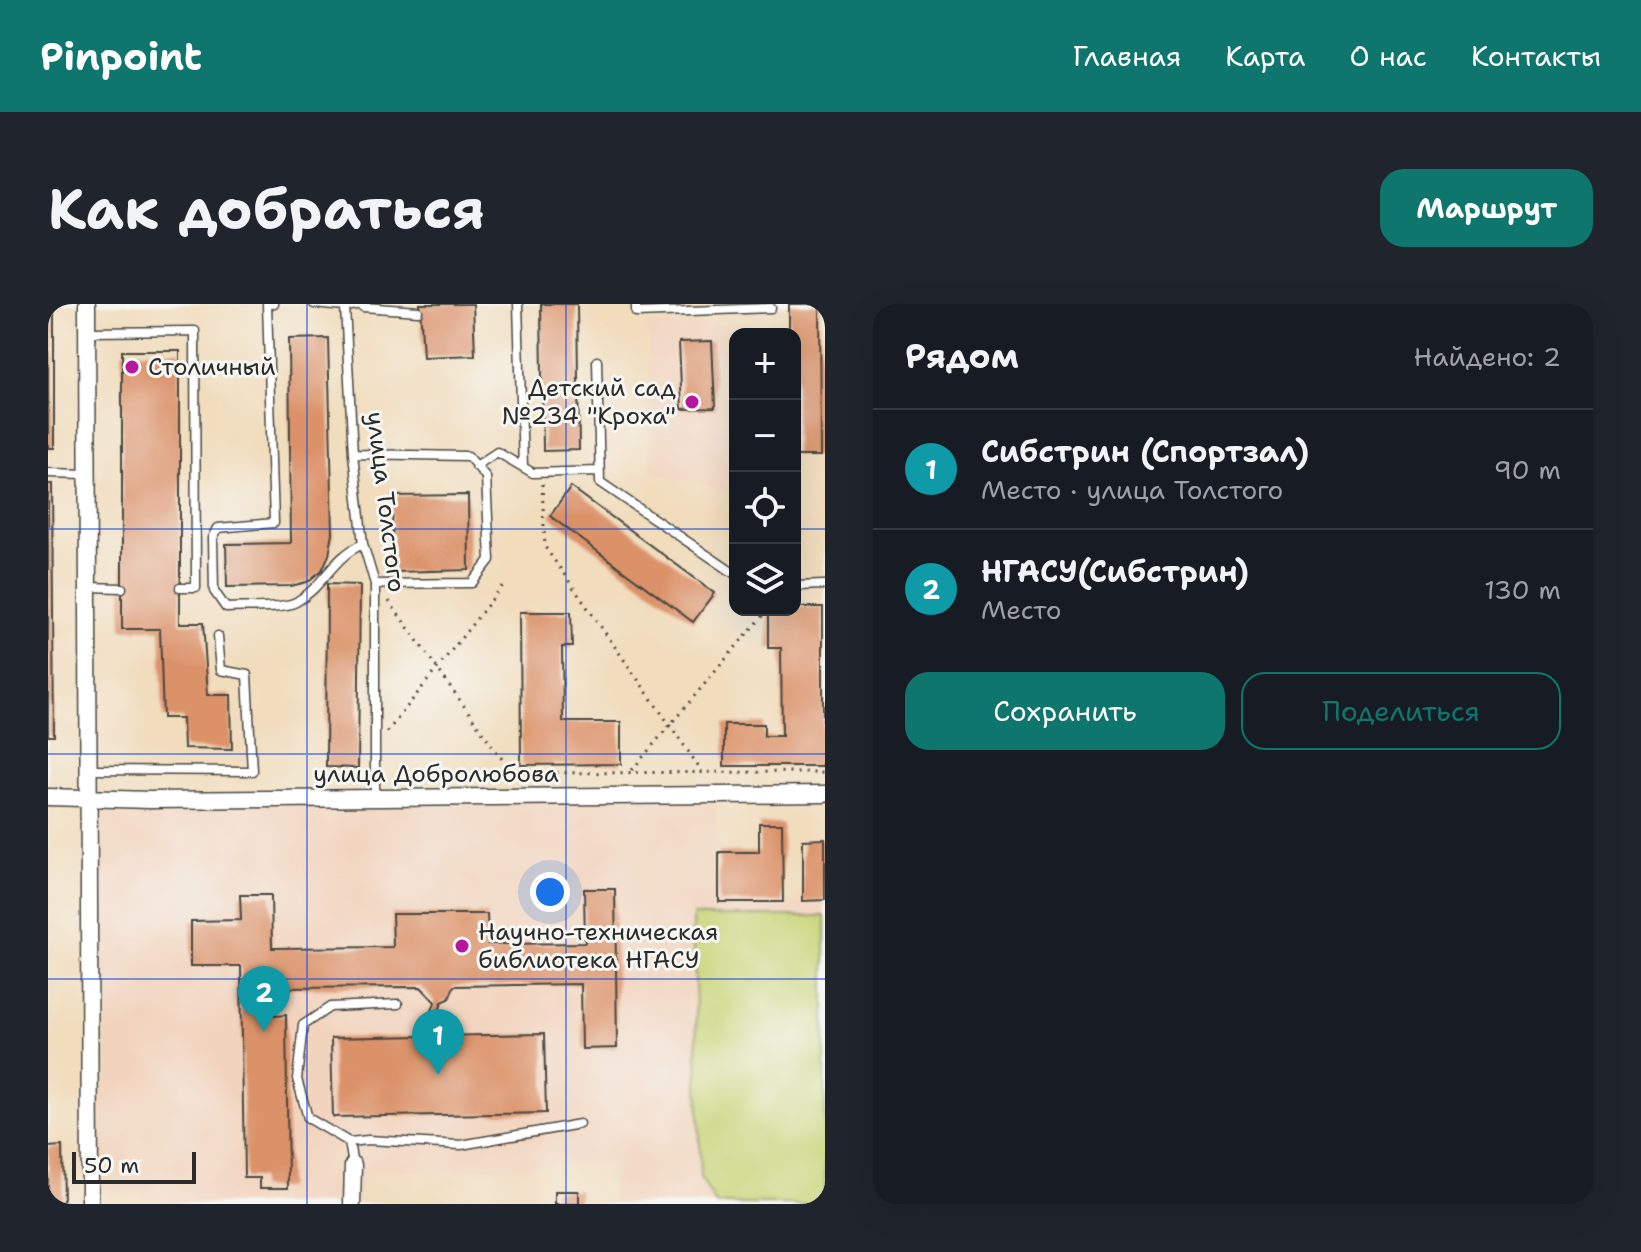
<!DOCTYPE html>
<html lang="ru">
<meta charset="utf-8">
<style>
body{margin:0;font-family:"Shantell Sans",sans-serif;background:#20242c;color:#f1f3f6}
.controls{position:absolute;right:24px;top:24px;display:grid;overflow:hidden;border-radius:16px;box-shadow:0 8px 32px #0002}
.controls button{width:72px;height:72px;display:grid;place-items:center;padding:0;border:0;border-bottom:2px solid #363941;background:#171b24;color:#f1f3f6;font:40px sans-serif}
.scale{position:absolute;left:24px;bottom:20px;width:124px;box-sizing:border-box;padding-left:8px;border:4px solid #2b2b2b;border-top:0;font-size:22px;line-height:28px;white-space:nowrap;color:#2b2b2b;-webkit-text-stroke:6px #f6f6f2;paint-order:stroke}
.you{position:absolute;left:502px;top:588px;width:28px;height:28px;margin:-20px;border:6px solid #fff;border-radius:50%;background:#1a73e8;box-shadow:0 0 0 12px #1a73e833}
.badge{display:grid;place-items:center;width:52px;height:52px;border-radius:50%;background:#0f766e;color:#fff;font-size:26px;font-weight:700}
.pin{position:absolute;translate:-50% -66px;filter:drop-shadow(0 2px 4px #0008)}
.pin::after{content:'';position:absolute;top:42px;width:28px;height:24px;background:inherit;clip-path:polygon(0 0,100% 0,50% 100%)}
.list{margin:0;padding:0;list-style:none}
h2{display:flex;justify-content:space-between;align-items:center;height:104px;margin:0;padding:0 32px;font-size:34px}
h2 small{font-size:26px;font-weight:400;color:#9ea1a6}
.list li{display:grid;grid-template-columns:52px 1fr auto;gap:24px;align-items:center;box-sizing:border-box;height:120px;padding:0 32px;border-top:2px solid #363941}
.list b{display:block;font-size:30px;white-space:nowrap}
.list p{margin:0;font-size:26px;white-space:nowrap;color:#9ea1a6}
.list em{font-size:26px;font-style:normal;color:#9ea1a6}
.actions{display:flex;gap:16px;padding:24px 32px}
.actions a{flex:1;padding:18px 0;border:2px solid #0f766e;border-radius:24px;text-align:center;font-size:28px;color:#0f766e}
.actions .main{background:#0f766e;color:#fff}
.icon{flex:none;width:44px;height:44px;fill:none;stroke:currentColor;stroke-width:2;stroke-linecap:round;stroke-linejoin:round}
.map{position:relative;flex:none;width:777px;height:900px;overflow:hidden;border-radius:24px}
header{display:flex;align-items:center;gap:48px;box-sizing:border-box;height:112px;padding:0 40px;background:#0f766e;color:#fff}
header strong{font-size:38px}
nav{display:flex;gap:44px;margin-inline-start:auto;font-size:28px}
.intro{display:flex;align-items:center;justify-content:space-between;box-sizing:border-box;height:192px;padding:0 48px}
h1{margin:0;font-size:56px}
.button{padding:20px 36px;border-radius:24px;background:#0f766e;color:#fff;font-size:28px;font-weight:700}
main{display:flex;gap:48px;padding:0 48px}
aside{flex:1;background:#171b24;border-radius:24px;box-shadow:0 8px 32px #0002}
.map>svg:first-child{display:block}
.built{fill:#f2d4be}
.green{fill:#c7d475;stroke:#798050;stroke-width:2}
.building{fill:#db9269}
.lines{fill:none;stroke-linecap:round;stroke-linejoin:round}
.lane-casing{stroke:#494641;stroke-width:11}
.street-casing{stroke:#494641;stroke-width:19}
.path{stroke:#494641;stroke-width:3;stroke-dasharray:2 6;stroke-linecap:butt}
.lane{stroke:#fff;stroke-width:8}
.street{stroke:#fff;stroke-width:16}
.grid{fill:none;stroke:#1d4ed8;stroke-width:2;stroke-opacity:0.55}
.poi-dot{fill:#b5179e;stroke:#f6f6f2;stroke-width:3}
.labels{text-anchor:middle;stroke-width:6;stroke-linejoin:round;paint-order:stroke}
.poi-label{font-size:24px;fill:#2b2b2b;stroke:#f6f6f2;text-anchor:start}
.street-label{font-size:24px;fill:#2b2b2b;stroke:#f6f6f2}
</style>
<header>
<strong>Pinpoint</strong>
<nav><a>Главная</a><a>Карта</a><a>О нас</a><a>Контакты</a></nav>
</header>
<div class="intro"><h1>Как добраться</h1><a class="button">Маршрут</a></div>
<main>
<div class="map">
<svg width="777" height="900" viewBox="0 0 777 900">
<rect width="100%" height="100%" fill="#f6f6f2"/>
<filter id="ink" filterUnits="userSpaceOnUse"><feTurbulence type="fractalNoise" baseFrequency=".0125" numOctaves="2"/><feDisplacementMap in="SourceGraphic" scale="16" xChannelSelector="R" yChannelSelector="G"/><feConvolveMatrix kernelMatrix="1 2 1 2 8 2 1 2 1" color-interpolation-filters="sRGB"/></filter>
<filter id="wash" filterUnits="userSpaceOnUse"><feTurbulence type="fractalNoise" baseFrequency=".006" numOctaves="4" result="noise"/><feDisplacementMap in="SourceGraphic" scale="32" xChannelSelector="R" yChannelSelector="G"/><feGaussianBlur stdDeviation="1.8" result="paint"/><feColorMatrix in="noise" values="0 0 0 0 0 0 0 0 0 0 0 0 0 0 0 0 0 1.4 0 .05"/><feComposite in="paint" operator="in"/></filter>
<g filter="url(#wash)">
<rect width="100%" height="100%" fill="#f1dcbc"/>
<path class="built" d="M600,20h105l1,10h-19v150l-3,9 -82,-22z
M667,492l4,106 106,-1v303h-213v-41l-247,10 -9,31h-166l-93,-16 6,-382z"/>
<path class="green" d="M645,612h132v288h-109l-15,-26z"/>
<g id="blocks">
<path class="building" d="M0,0h6v144h-6z
M372,0h53l2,51 -52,2z
M493,0h36l2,146 -36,1z
M741,0h31l1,152h-26v-122h-6z
M280,34l5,196 -4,21 -7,15 -15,12 -16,4 -64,1 -1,-43 65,-1 -2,-204z
M664,37l3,67 -33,1 -3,-67z
M74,47h58v272h23l5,72h23l1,54 -48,-1 -1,-30h-20l-3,-89h-38z
M0,180h4l2,252h-6z
M523,183l144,106 -22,29 -143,-106z
M420,191l1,75 -76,2 -1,-76z
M279,280l33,1 -2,183 -32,-1z
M747,303h28v159h-99v-42h40v12h18l-1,-88h-13v-38z
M472,308h51l1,35h-10l1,75h58v42l-100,1z
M711,519h23l1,79h-64v-50h40z
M777,535v61l-22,1v-61z
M536,585h31l2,159 -35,1 -1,-65 -127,2 -5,13 -7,3 -11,34 113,-2 2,79 -213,4 -2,-79 92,-2 12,-34 -14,-15 -146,1v28l11,-1 2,173h-28v-10h-16l-3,-212h-50v-45l50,-1 -1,-25h31l1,53 121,-1 -1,-33h95l1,30 97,-1z
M14,842l1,58h-15v-57z
M507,887h24v13h-24z"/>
</g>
</g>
<g filter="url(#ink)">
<use href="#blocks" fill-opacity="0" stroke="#494641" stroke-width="2"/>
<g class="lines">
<g class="lane-casing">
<path id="lane" d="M226,0h-7l7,219 -56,5 -5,10 1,53 12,17c17,-1 58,1 70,-6 28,-15 36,-45 67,-58
M266,0l31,3 18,-3
M470,0l5,163
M588,0v9l135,-5
M297,3l8,147 10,90 12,40v215
M315,3l55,4
M39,28l108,-1 1,257h-16
M549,57l3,121 135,92
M305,150l115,2 18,21 4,83 -18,23 -97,1
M428,162l21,-14 36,21 66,-2
M0,169l39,1
M747,282l30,-1
M40,283l34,1
M41,466l163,1 -5,-96 -26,-5 -3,-34
M301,838l-41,-24 -11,-39 6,-54 27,-18 68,-3
M305,861l-4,-23 19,-2 93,5 119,-21"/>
</g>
<g class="street-casing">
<path id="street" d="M39,0l3,900
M0,493l102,3 675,-6
M304,900l1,-39"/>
</g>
<path class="path" d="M494,180l3,63 157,224
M341,297l123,172 313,-1
M339,428l117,-148
M584,466l130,-154v-6"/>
<use href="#lane" class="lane"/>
<use href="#street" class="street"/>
</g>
</g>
<path class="grid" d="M259,0v900M518,0v900M0,225h687M747,225h30M0,450h777M0,675h777"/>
<g class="poi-dot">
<circle cx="84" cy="63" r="8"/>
<circle cx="644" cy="98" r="8"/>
<circle cx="414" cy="642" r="8"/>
</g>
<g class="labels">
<g class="poi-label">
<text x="100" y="71">Столичный</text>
<text x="628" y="92" text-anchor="end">Детский сад<tspan x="628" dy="28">№234 "Кроха"</tspan></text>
<text x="430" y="636">Научно-техническая<tspan x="430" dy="28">библиотека НГАСУ</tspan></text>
</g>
<g class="street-label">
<text transform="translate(338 198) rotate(83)" y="8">улица Толстого</text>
<text x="388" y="478">улица Добролюбова</text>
</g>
</g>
</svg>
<div class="controls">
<button>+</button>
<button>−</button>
<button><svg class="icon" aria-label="locate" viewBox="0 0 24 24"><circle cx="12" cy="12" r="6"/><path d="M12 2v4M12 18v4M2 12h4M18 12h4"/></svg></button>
<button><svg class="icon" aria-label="layers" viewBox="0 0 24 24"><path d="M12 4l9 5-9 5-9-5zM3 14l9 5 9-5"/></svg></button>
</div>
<div class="scale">50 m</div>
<div class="you"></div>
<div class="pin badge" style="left:390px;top:771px;background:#0f9aa8">1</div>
<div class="pin badge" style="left:216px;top:728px;background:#0f9aa8">2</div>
</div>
<aside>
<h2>Рядом<small>Найдено: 2</small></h2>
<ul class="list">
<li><span class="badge" style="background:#0f9aa8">1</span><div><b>Сибстрин (Спортзал)</b><p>Место · улица Толстого</p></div><em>90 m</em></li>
<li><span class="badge" style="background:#0f9aa8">2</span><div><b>НГАСУ(Сибстрин)</b><p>Место</p></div><em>130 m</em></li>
</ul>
<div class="actions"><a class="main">Сохранить</a><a>Поделиться</a></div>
</aside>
</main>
